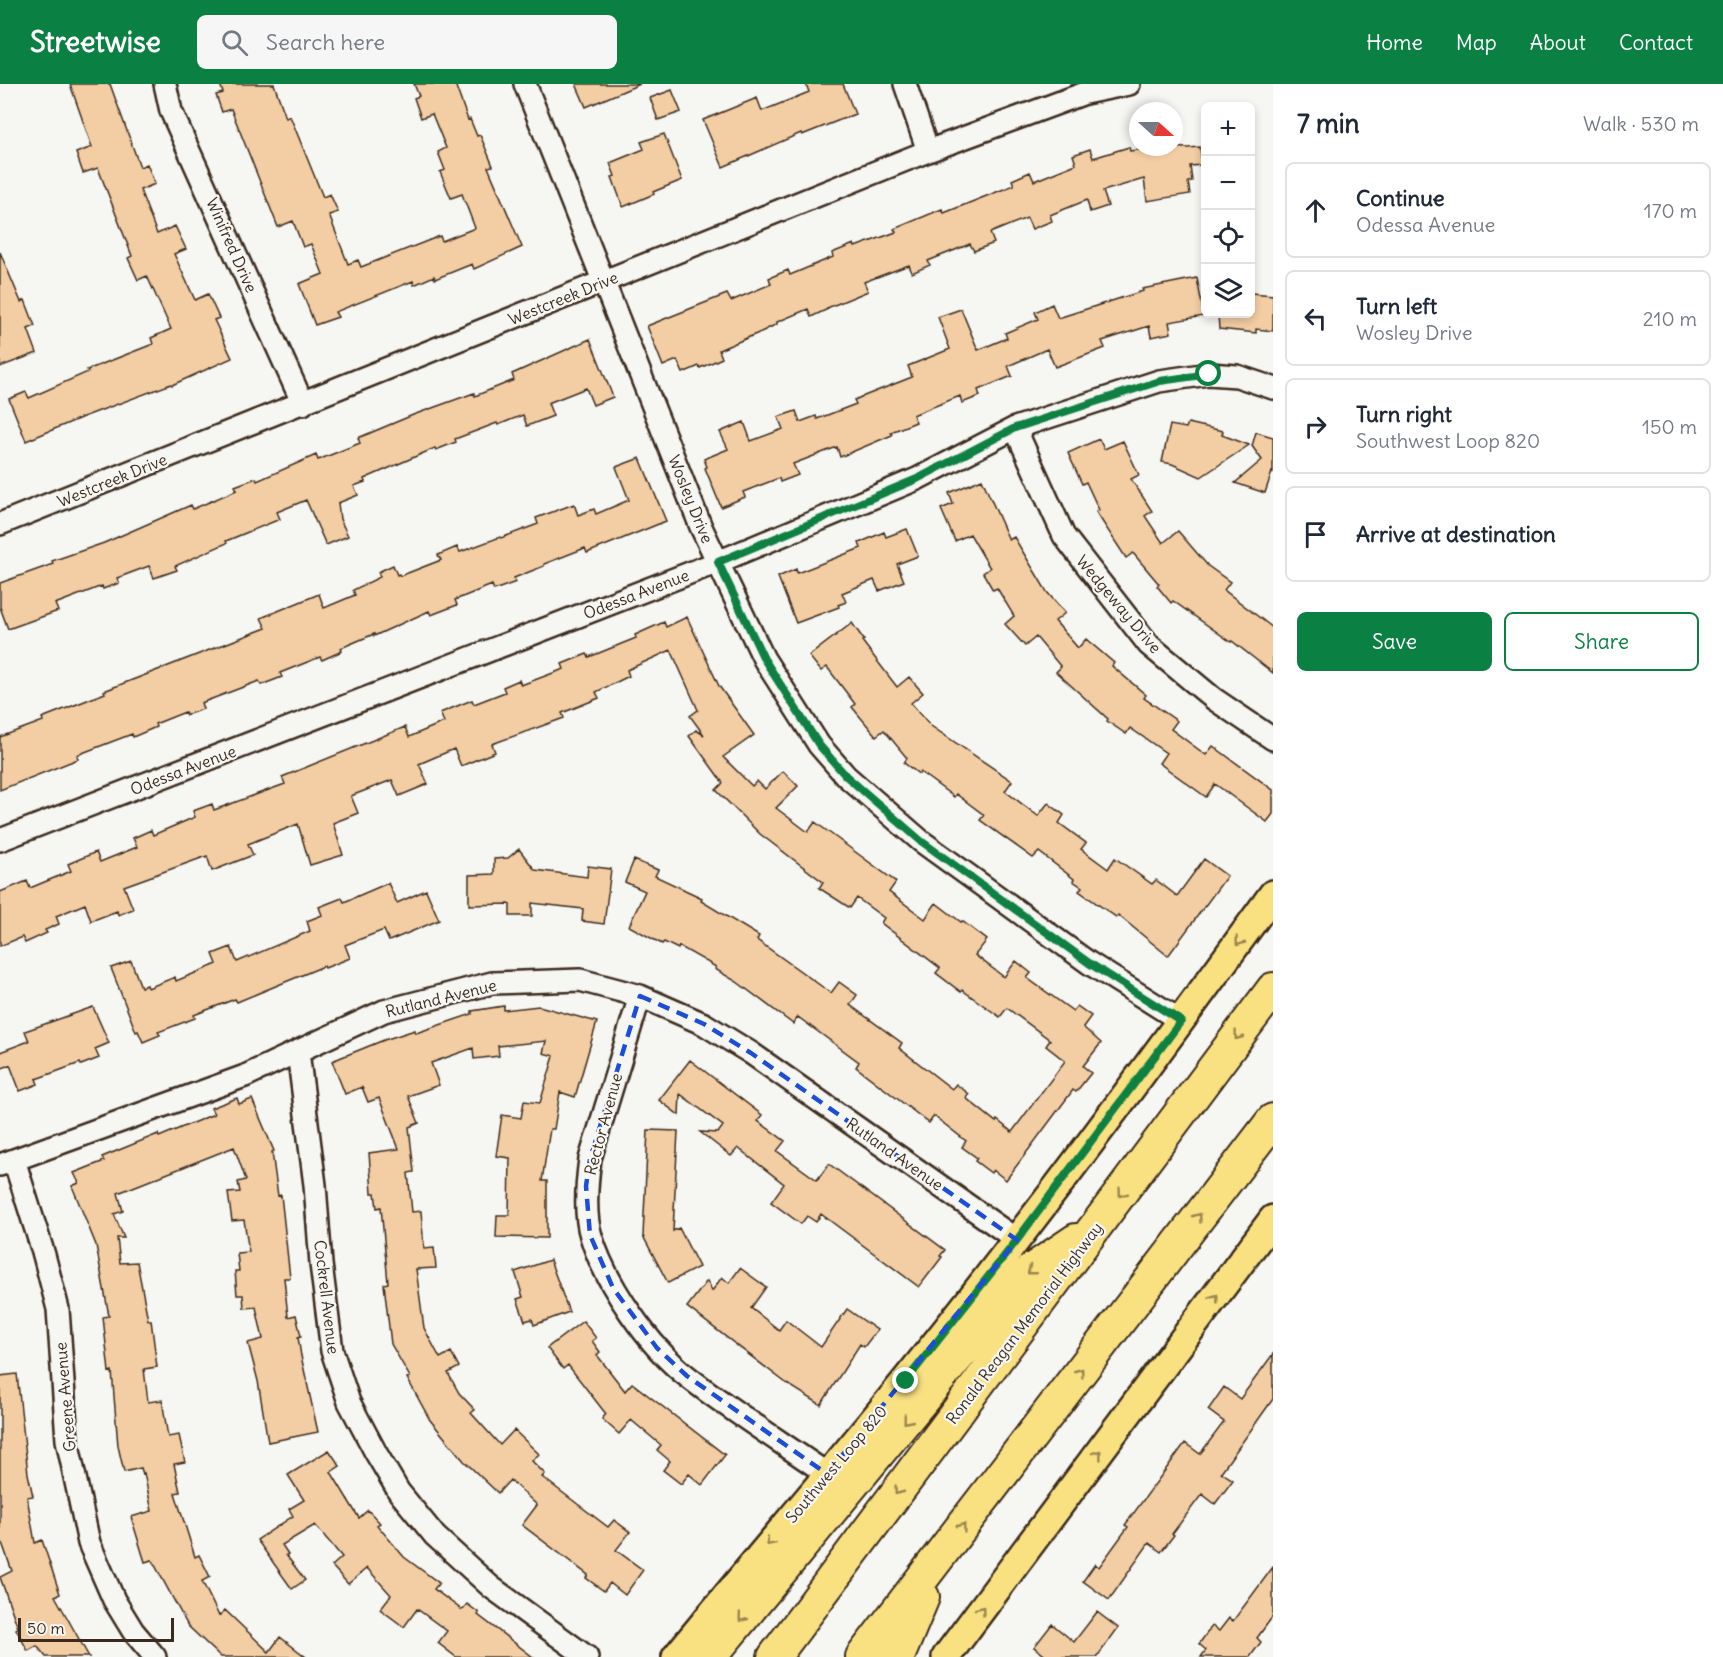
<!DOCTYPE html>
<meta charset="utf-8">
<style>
body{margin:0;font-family:Delius,sans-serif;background:#f6f6f7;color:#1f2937}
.controls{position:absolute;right:18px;top:18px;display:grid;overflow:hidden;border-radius:9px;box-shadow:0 3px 9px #0003}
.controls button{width:54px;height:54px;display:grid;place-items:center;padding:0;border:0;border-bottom:2px solid #e0e1e3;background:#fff;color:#1f2937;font:30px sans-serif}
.compass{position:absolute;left:1129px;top:18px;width:54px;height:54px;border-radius:50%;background:#fff;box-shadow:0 3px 9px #0003;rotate:111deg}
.scale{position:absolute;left:18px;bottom:15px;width:156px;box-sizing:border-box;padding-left:6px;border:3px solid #3b2a1e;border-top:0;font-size:16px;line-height:21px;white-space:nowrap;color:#3b2a1e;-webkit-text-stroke:4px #f6f6f2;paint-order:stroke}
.stop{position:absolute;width:18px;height:18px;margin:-14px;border:4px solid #0b8043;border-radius:50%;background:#fff}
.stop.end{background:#0b8043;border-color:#fff;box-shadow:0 2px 6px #0008}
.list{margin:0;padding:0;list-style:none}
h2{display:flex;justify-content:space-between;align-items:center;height:78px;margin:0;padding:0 24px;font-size:26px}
h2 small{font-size:20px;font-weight:400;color:#747a83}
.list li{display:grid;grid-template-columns:39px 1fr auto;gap:18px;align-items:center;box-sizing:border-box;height:96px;margin:0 12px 12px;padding:0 12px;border:2px solid #e0e1e3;border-radius:9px}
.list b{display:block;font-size:22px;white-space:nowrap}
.list p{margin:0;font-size:20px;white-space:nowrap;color:#747a83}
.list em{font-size:20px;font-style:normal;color:#747a83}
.actions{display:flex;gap:12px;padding:18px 24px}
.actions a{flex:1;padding:14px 0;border:2px solid #0b8043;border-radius:9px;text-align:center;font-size:21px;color:#0b8043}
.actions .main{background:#0b8043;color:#fff}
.icon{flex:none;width:33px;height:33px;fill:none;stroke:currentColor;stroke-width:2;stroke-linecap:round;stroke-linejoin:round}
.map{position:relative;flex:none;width:1273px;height:1573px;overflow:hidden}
header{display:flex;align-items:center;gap:36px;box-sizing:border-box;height:84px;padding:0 30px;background:#0b8043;color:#fff}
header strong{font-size:28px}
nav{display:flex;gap:33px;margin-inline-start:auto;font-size:21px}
.search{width:420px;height:54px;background:#f6f6f7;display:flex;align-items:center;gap:15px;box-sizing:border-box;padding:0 21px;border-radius:9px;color:#747a83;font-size:22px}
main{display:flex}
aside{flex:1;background:#fff}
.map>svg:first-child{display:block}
.building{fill:#f3cda3;stroke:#3b2a1e;stroke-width:1.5}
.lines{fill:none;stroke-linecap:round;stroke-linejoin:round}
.minor-casing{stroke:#3b2a1e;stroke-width:26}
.major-casing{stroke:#3b2a1e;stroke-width:32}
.highway-casing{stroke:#3b2a1e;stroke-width:36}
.minor{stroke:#f6f6f2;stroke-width:21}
.major{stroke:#f9e181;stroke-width:27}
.highway{stroke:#f9e181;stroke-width:32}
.oneway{stroke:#9a8650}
.route{stroke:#0b8043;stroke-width:8}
.marked{fill:none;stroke:#1d4ed8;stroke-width:4.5;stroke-dasharray:12 8;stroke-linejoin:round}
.labels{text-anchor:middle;stroke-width:4.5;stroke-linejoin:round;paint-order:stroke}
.street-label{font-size:16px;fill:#3b2a1e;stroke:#f6f6f2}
</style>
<header>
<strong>Streetwise</strong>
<div class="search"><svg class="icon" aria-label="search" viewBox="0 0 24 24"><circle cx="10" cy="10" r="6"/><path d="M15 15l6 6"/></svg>Search here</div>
<nav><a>Home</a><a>Map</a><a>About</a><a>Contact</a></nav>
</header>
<main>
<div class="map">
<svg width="1273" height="1573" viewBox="0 0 1273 1573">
<rect width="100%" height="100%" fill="#f6f6f2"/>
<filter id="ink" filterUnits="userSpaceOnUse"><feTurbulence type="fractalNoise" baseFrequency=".0167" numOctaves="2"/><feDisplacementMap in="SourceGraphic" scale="12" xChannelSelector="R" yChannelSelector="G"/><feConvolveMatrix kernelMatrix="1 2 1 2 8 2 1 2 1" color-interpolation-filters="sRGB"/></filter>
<g filter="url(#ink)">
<path class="building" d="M70,0h40l30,83 7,-3 8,20 -15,6 17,44 18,-8 11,23 -12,5 21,46 13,-6 11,24 -5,2 18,38 -60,27 -1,-1 -88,33 -57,24 -17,-42 17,-7 3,6 59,-26 -1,-2 66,-26 -2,-6 20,-9 -24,-53 -9,4 -10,-22 4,-2 -34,-88 -15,5 -7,-20 16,-6z
M220,0h54l12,34 4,-2 33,81 7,-3 8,18 -9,3 19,49 10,-4 3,7 79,-31 2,5 33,-13 -13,-34 -11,4 -11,-26 5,-2 -7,-18 8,-4 -14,-34 -11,4 -7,-20 5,-2 -5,-12h41l13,36 2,-1 7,17 3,-1 13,31 -5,1 34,80 -48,22 -2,-5 -37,15 -1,-3 -20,9 -1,-4 -78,31 3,5 -23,8 -16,-41 24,-10 -12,-30 -8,3 -10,-26 -15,6 -47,-118 -9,3 -6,-17 7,-2z
M576,0h64l-54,23z
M806,0h37l12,30 -53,21 -1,-2 -78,34 -20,-47 54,-22 5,13 47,-19z
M672,6l9,22 -23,8 -8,-22z
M664,50l18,46 -29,12 1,2 -31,13 -11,-30 3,-1 -5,-13 34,-14 -3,-7z
M1129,63l1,4 29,-4 29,1 12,-1 2,18 -12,1 2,15 -4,1 2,12 -43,7 -3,-22 -41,12 5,15 -18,6 -3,-12 -37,15 2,6 -20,8 -5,-11 -37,15 4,10 -20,8 -4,-7 -42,17 2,4 -18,8 -3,-8 -45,17 4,9 -41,17 1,1 -17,8 -3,-8 -31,13v2l-16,8 -42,18 3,8 -22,10 -1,-2 -16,7 -6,-13 -14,6 -16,-40 80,-32 4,7 40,-17 -2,-6 19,-8 2,5 43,-18 -1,-4 22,-9 1,3 41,-15 -2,-3 48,-20 2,4 70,-28 -2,-5 18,-8 4,9 42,-17 -3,-9 17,-6 3,9z
M0,168l21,50 4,-2 10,26 -7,3 9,24 -37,14z
M1197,194l7,38 -35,6 2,11 -20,4 -2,-11 -47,15 3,7 -50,19 -8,-18 -39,17 4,10 -34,14 2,6 -18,7 -2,-7 -47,19 3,7 -25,10 1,3 -52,22 -3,-10 -44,17 5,11 -18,7 -1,-4 -36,14 2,5 -24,10 -16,-39 2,-1 -3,-8 24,-10 -8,-17 24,-10 7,19 32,-12 -5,-12 18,-6 4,11 16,-6 1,3 39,-15 -2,-4 58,-23 -4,-11 42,-17 -12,-32 23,-8 17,41 29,-12 -2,-5 33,-14 -3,-7 17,-8 6,14 85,-27 -1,-2z
M1251,209l22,2v36l-17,-2v4l-37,-4 -1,-15h33z
M590,255l23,58 -20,8 -7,-17 -38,15 5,13 -26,10 -4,-11 -25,10 -1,-2 -42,16 1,3 -20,8 -1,-2 -71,31 1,3 -11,4 4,9 -20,8 2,16 8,17 -22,9 -20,-45 -29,12 3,7 -54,22 1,2 -52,23 2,4 -23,8 -5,-12 -32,12 2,5 -16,6 -1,-3 -47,18 3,7 -50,18 -8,-22v-24l53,-19 -1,-3 52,-18 87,-38 2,4 44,-19 -2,-4 21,-8 1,3 59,-26 2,5 42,-17 -2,-5 55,-23 61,-22 1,3 39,-16 -2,-6z
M1188,339l35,8 -1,4 27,10 -48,32 -29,-13 -10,-2 8,-37 16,3z
M1256,348l17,5v37l-1,-2 -7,21 -30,-10 27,-23 -10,-14z
M1099,355l5,10 19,-8 16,34 -8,4 21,32 -7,5 18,27 15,-12 30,35 22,16 -6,8 49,38v45l-41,-32 -1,1 -58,-41 -2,2 -14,-17 2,-2 -26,-31 -7,5 -30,-46 3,-2 -13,-28 -4,2 -14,-31z
M640,374l26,63 -79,32 -2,-5 -41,16v2l-30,12 2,4 -22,8 -2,-5 -37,15 2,5 -26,10 -2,-4 -55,25v-2l-33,14 1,3 -20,9 -2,-3 -40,16 2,4 -21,8 -2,-4 -58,22 2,6 -17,6 -1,-3 -30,12 1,3 -23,10 -1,-3 -55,21 1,4 -78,31v-53l43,-16 -1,-3 63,-25 -1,-2 162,-63 -5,-10 58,-24 5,14 31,-13 -2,-5 27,-13 -2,-5 15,-7 4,10 2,-1 1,2 41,-16 -3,-5 19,-8 3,5 40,-15 1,1 37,-14 -2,-6 38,-14 4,11 16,-6 2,5 33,-14 -13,-33z
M982,395l27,61 5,-3 33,55 18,21 -10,8 23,27 8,-9 28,24 -2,3 34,29 -2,3 33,23 -6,8 35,26 7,-9 60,44v24l-6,8 -52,-38 -9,13 -47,-34 7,-10 -36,-25 -4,6 -19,-13 1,-2 -52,-47 5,-5 -25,-30 -11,9 -20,-22 9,-8 -17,-28 -4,2 -10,-17 7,-5 -20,-34 -15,7 -14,-32 12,-5 -4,-11z
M907,445l11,27 -21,8 7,17 -25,10 -5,-11 -32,13 4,9 -8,3 1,2 -43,16 -18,-46 18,-8 1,4 64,-25 -2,-5 25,-11 2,5z
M687,533l32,69 35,49 -31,22 29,29 5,-5 8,8 18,-18 15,15 -22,22 32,24 7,-10 35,26 46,34 -7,10 36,27 11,-16 25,19 1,-1 25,19 -12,15 29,22 12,-16 15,12 -4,5 46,33 4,-5 14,10 -8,11 18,16 -18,23 8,7 -15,19 -3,-2 -67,90 -13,-10 -2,3 -16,-12 2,-3 -15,-11 4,-6 -32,-25 -5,7 -73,-56 3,-5 -61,-45 -5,7 -56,-42 -22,-13 1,-2 -37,-21 -1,3 -14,-7 -2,2 -33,-18 16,-35 -20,-9 9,-22 24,10 -3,6 47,22 -1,3 58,35 -2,4 74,53 8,-11 18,13 -7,10 52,38 -3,5 53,41 4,-5 13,10 -3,4 30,24 1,-2 15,12 53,-71 -19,-15 4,-6 -43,-32 -7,9 -38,-27 -1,2 -25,-19 4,-5 -59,-45 3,-5 -27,-20 -7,10 -31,-20 4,-6 -63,-48 -44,-44 7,-7 -34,-47 7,-6 8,5 -14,-19 8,-6 -27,-60 -44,20 2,6 -33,16 3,6 -37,15 2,5 -72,26 3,8 -34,14 -7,-17 -35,15 9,20 -29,12 -7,-16 -41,16 7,17 -25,10 10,32 -33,10 -12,-41 -50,20 5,11 -41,16 -5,-15 -83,30 9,23 -15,6 -1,-4 -26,10 -6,-17 -29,12 3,8 -14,6 2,3 -22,10 -3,-6 -22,9v-54l27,-11 3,7 41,-17 -3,-7 28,-12 4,10 37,-15 -4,-9 18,-8 2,5 42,-18 -2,-6 19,-7 2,6 71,-26 -3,-7 123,-50 4,10 35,-15 -4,-9 32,-13 2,4 31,-12 -2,-5 16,-7 2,5 43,-16 -2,-5 25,-10 2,3 47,-19 -1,-3 29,-13 2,5z
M852,539l12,17 -2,1 35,46 12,-10 14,16 -12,10 20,23 81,55 -7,10 33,25 10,-13 16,12 -5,8 27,20 -5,6 27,20 7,-11 37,26 4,-4 21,16 27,-37 23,17 -59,80 -50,-41 -2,2 -37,-26 3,-4 -9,-6 1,-2 -35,-27 -6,6 -53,-38 4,-5 -28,-21 -2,3 -34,-25 -1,2 -15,-11 3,-5 -23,-28 -8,6 -24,-29 3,-3 -28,-37 -6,4 -12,-15z
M519,765l16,21 52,7 1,-11 23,3 -7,55 -22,-3 1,-12 -51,-6v13h-22v-12l-41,1v-30l25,-1v-15l14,-1z
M388,799l9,20 29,-13 13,30 -50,21 -5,-11 -39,15 5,13 -25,10 -1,-2 -87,36 -2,-3 -41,16 1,3 -37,14 2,3 -17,7 -5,-11 -2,1 -25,-64 20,-7 10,26 6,-2 1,3 27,-11 1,4 41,-17 -4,-10 18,-7 6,15 73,-31 -3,-10 15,-6 -3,-8 23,-9 2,4z
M504,922v4l35,-4 58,16 -22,75 -15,-5 -6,37h-4l-8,52h5v57l-51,-1 1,-22h12l1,-57 -14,-2 6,-41 19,3 3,-17 16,2 14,-47 -11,-3 3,-12 -48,5 1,10 -25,3 -1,-11 -42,15 8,22 -31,11 11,27 -10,4 5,45 -6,1 4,39 9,-1 3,38 10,-1 2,20 -20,1 8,59 16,30 11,-6 8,15 -11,6 11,20 16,17 -4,3 29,32 14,-15 25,24 -7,7 13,13 -3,3 66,50 6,-7 16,12 -14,18 27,20 -18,25 -15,-12 -6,8 -18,-13 2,-3 -66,-50 15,-20 -27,-25 -12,13 -34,-32 -34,-41 -23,-42 3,-1 -19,-33 -7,-60 4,-1 -7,-76 -4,1 -2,-15h-3l-3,-40 30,-4 -20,-51 -11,4 -6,-15 -17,7 -13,-33 52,-21 31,-10 1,3 56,-19v-3z
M93,923l16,36 -14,6 4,9 -18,7 -1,-2 -44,16 2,5 -18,7 -10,-26 -10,4v-17l29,-11 -4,-10z
M690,976l72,55 -4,6 27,20 -8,10 40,29 12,-16 116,86 -5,6 2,1 -23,30 -98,-73 -5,8 -9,-6 -6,8 -30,-22 13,-18 -46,-36 -7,8 -31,-24 18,1 5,-7 -43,-32 -1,21 -20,-15z
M237,1014l2,6 13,-5 22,52 -2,1 6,44 3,-1 9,83h-6l4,39 8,-2 5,21 -3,1 3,19 17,76 -50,10 -10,-61 -10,-38 15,-4 -7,-32 -12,1 -1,-13h-6l-2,-24h4l-2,-18 12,-1 -5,-32 -12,1 -4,-28 12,-1 -2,-10 8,-2 -12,-33 -116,46 5,18 -9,3 10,24h-7l3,25 17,-1 11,58h3l6,47 -13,2 4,33 14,-2 6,37 11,-2 6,27 -11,2 6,28 -5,1 20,64 4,-2 11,22 -8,4 17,35 6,-6 44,42 11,-15 26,20h-85l-33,-31 -36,-66 -7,2 -14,-45 21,-6 -8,-38 -1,1 -2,-6 -17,4 -6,-26 -6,-75 -3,1 -6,-55 6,-1 -13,-71 -24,-59 7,-3 -5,-10 30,-12 -2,-4 56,-23 1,3 55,-23 -3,-6z
M648,1046l30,1 -5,100 6,-3 20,39 -31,16 -25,-47z
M550,1176l19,52 -35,13 -2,-6 -7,2 -8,-22 6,-2 -8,-25z
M740,1184l26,19 -15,21 28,22 7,-10 35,27 26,-38 30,21 -13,17 -4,-3 -39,61 -35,-22 -99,-76 20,-26 5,10 10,-14 7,6z
M583,1237l13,17 -4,3 8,11 -3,3 28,36 7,-8 93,72 -23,30 -13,-11 -8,10 -18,-14 7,-9 -13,-11 4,-5 -30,-25 -12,14 -17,-15 4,-5 -38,-49 -5,4 -16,-21z
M1273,1270v45l-52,73 12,8 -18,24 -13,-10 -30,40 2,1 -13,17 -12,-9 -40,57 -26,-19 12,-17 4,3 29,-40 -3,-2 60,-82 15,11 24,-32 -16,-12 16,-23 16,12z
M17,1290l11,100 5,22 -6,1 8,46 7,-3 18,54 -5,2 34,61h-43l-9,-11 -9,5 -12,-22 2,-1 -18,-51 12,-6 -12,-34v-161z
M329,1366l11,16 -9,6 28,46 9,-8 12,13 -3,2 27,32 35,26 -5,6 28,21 5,-6 12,9 -1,2 55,42h-77l-18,-14 9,-12 -30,-22 -13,18 -24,-18 11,-14 -24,-27 -19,16 -16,-18 10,-9 -27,-32 -33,20 6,9 -2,1 19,25 -13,9 -35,-49 36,-24 -4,-7 15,-9 -16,-25z
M1273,1483v49l-16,22 4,4 -11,15h-49l5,-7 -7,-6 13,-18 7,5 10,-13 4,3z
M1097,1528l21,16 -21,29h-50l-13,-10 18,-23 22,18z"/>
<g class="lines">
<g class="minor-casing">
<path id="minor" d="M165,0l6,27 132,293
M525,0l176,443 63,132 55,86 27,31 75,65 168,122 92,58
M905,0l23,67
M1015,344l49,108 85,109 65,54 59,40
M0,440l928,-373 157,-58 44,-9
M0,756l718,-278 199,-83 98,-51 144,-47 50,-7 28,2 36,12
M640,912l-50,163c-3,22 -6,55 1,77 14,47 58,111 97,141 45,35 93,65 139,97
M298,968l17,133 6,79 11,87 17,51 27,51 23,39 36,44 56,51 96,70
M14,1076l30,95 14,54 9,131 22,103 25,57 19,31 22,26
M0,1081l245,-89 139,-65 108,-28 88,-3 60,16 64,28 47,29 266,187"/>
</g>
<g class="major-casing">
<path id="major" d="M676,1573c76,-93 155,-184 230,-277 128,-158 248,-322 367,-486
M946,1573l327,-438"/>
</g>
<g class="highway-casing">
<path id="highway" d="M710,1573l317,-384 49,-33
M774,1573l499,-668
M862,1573l411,-537
M898,1573l25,-60"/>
</g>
<use href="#minor" class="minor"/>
<use href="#major" class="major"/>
<use href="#highway" class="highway"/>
</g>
<defs><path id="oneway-chevron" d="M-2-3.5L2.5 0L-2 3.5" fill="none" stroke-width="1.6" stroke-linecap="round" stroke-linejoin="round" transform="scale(1.5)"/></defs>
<g class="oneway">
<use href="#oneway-chevron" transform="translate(1239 858) rotate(126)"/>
<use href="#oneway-chevron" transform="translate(1238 952) rotate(127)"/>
<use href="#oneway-chevron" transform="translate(1122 1109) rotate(127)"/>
<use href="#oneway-chevron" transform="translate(1198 1133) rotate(-53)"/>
<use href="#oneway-chevron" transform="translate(1031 1187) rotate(142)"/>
<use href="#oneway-chevron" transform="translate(1215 1214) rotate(-53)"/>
<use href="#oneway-chevron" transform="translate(1080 1288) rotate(-53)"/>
<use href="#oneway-chevron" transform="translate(907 1336) rotate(129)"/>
<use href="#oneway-chevron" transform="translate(1098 1370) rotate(-53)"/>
<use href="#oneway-chevron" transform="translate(898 1407) rotate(127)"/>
<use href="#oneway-chevron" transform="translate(962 1443) rotate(-53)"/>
<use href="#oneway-chevron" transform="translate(770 1458) rotate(130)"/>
<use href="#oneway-chevron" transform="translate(981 1526) rotate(-53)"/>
<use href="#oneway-chevron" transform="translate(742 1534) rotate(129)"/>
</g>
</g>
<g class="lines" filter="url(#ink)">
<path class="route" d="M906,1297l111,-141 164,-219 -92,-58 -168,-122 -75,-65 -27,-31 -55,-86 -46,-97 199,-83 98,-51 145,-47 49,-7"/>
</g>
<path class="marked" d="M640,912l64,28 47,29 266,187 -190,234 -140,-98 -30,-28 -44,-60 -23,-53 -4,-49 4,-27z"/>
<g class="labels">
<g class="street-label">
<text transform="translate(232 161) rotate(66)" y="6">Winifred Drive</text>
<text transform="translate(563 214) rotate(-22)" y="6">Westcreek Drive</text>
<text transform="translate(112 396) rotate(-22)" y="6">Westcreek Drive</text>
<text transform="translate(691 415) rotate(68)" y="6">Wosley Drive</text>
<text transform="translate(636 510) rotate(-21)" y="6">Odessa Avenue</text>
<text transform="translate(1119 520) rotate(50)" y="6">Wedgeway Drive</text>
<text transform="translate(183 686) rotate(-21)" y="6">Odessa Avenue</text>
<text transform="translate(441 914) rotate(-14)" y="6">Rutland Avenue</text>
<text transform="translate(603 1040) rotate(-75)" y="6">Rector Avenue</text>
<text transform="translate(895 1070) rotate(35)" y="6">Rutland Avenue</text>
<text transform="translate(327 1213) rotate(83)" y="6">Cockrell Avenue</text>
<text transform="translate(1024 1239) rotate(-53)" y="6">Ronald Reagan Memorial Highway</text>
<text transform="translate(65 1313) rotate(-95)" y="6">Greene Avenue</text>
<text transform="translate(836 1380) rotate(-50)" y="6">Southwest Loop 820</text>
</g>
</g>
</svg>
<div class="controls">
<button>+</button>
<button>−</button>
<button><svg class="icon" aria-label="locate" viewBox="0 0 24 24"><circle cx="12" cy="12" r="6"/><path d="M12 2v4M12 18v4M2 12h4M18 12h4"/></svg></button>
<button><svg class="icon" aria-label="layers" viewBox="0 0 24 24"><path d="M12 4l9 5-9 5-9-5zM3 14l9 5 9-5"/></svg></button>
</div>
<svg class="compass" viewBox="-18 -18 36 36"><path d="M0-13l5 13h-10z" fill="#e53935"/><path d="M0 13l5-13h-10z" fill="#747a83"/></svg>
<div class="scale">50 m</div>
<div class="stop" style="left:1209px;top:290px"></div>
<div class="stop end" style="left:906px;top:1297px"></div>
</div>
<aside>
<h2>7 min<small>Walk · 530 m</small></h2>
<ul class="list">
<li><svg class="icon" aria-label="ahead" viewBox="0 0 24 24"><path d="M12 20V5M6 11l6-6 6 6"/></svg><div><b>Continue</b><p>Odessa Avenue</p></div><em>170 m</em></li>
<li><svg class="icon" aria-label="left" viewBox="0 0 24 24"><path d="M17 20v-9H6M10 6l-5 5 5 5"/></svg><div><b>Turn left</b><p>Wosley Drive</p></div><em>210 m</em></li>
<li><svg class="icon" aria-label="right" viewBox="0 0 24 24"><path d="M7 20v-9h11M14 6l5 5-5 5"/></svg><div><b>Turn right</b><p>Southwest Loop 820</p></div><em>150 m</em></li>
<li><svg class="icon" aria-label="arrive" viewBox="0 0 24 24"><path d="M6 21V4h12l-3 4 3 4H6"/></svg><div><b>Arrive at destination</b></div></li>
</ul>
<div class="actions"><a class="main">Save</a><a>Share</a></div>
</aside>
</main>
